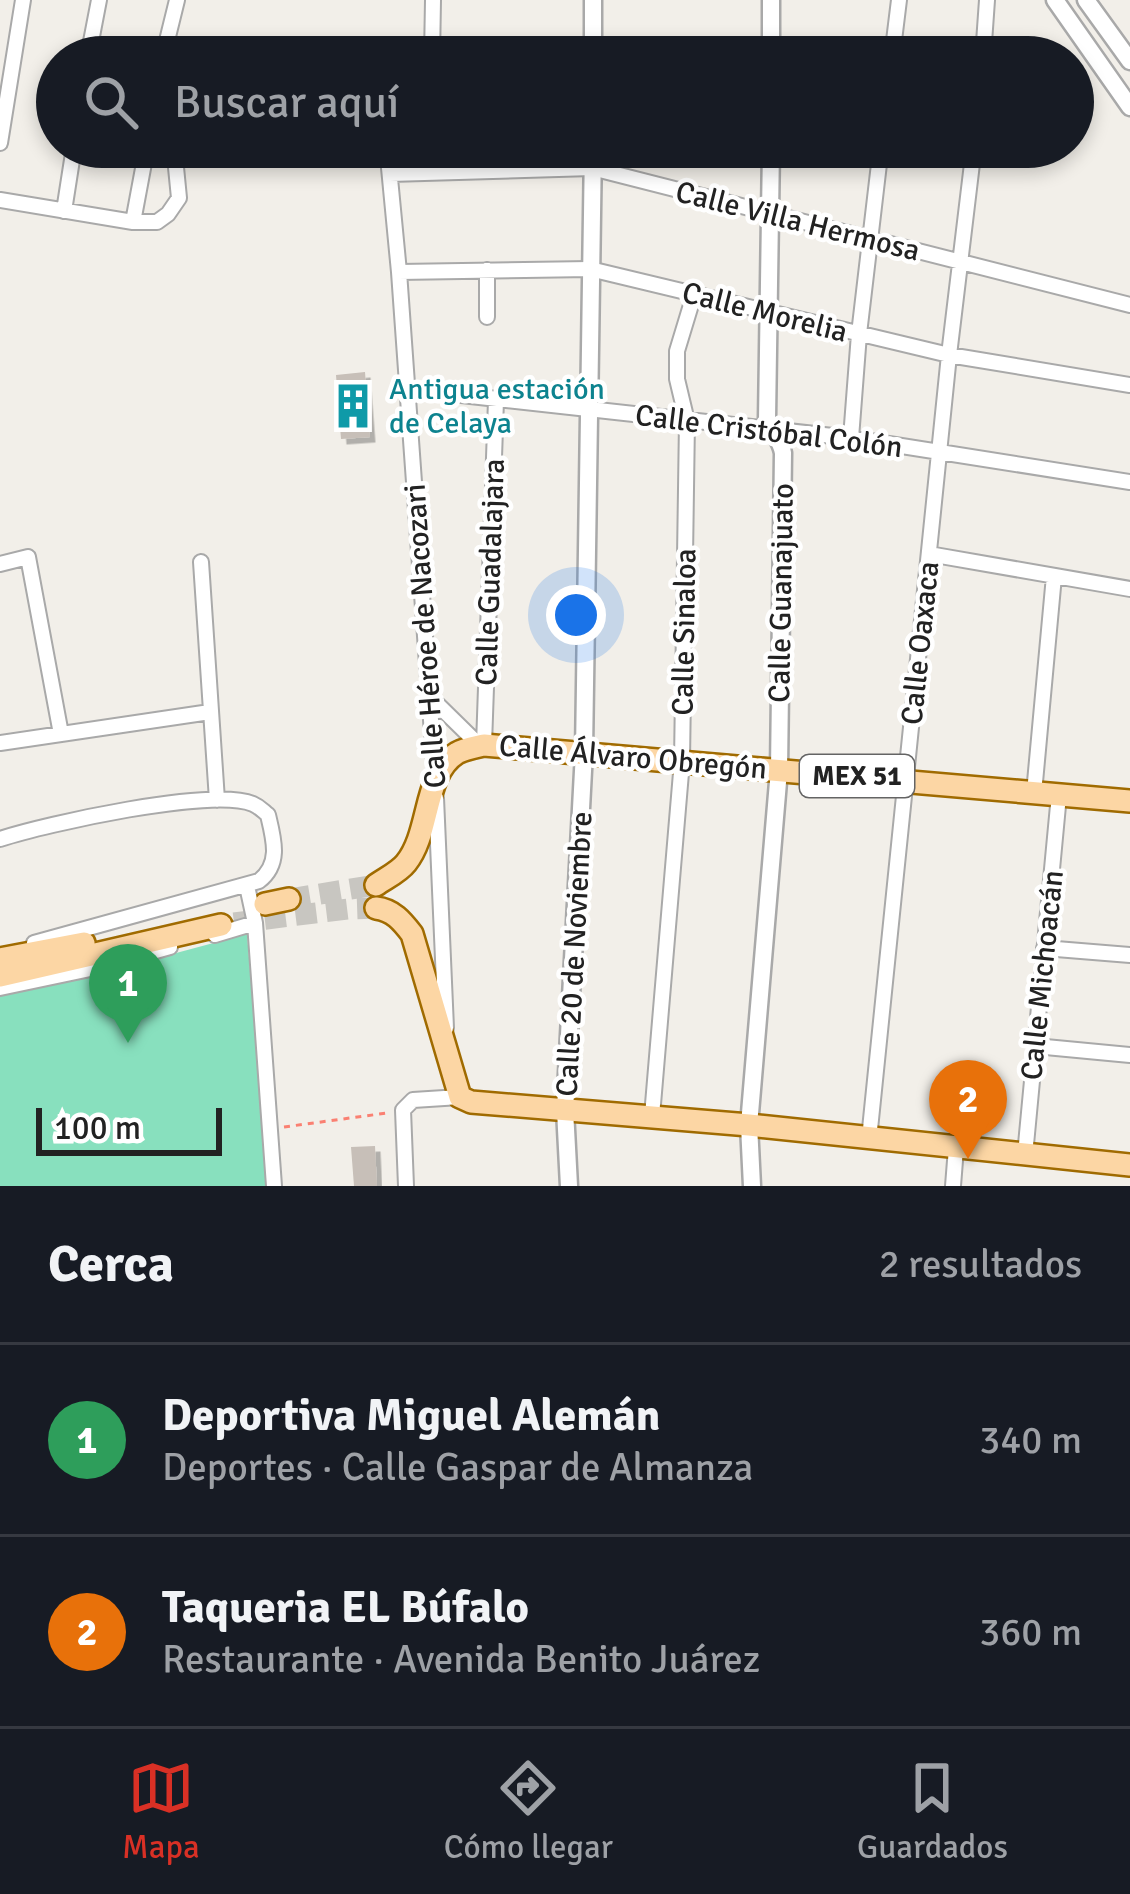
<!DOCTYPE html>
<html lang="es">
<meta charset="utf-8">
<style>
body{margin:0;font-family:Signika,sans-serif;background:#20242c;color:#f1f3f6}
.scale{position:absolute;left:36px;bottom:30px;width:186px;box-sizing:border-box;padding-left:12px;border:6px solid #222;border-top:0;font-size:33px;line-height:42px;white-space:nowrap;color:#222;-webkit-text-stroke:9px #fff;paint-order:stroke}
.you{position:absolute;left:576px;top:615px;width:42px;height:42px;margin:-30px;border:9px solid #fff;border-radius:50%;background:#1a73e8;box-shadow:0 0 0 18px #1a73e833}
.badge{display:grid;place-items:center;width:78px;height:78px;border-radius:50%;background:#d93025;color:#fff;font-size:39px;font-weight:700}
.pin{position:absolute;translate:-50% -99px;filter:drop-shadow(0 3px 6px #0008)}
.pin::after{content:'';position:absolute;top:63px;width:42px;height:36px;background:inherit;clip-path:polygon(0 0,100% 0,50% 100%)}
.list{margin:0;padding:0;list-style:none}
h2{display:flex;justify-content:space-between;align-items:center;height:156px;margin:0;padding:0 48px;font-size:51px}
h2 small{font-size:39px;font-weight:400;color:#9ea1a6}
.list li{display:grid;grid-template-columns:78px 1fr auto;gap:36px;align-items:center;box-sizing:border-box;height:192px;padding:0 48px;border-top:3px solid #363941}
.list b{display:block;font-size:45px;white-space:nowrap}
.list p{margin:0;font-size:39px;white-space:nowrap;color:#9ea1a6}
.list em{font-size:39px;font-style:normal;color:#9ea1a6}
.icon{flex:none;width:66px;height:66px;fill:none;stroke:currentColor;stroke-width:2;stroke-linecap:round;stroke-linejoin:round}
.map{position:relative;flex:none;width:1130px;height:1186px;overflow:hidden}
.search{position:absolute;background:#171b24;box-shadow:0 6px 18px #0003;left:36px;right:36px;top:36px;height:132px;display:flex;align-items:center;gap:30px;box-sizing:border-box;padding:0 42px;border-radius:66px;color:#9ea1a6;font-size:45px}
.sheet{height:540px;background:#171b24}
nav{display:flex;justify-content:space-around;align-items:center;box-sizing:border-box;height:168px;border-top:3px solid #363941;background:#171b24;font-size:33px;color:#9ea1a6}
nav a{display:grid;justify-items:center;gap:6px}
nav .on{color:#d93025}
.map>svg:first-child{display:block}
.pitch{fill:#88e0be}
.building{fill:#c7bfb8;filter:url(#shadow)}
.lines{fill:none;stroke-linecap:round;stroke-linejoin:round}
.primary-tunnel{stroke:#c8c6c1;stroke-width:21;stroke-dasharray:21 10;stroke-linecap:butt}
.minor-casing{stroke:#a9a9a9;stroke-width:18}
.tertiary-casing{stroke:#a9a9a9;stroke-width:21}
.primary-casing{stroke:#a06b00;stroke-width:26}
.path{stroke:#fa8072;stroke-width:3;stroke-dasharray:6 6;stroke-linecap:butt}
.minor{stroke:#fff;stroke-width:14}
.tertiary{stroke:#fff;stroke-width:16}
.primary{stroke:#fcd6a4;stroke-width:21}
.labels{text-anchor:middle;stroke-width:9;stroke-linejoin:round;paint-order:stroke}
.shield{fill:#fff;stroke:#646464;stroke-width:3}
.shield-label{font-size:27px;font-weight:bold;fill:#222}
.street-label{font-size:30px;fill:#222;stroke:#fff}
.culture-label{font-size:30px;fill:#0d838f;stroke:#fff;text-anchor:start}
</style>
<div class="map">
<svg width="1130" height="1186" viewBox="0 0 1130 1186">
<defs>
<filter id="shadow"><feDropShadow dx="5.5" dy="5.5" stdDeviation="0" flood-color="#0004"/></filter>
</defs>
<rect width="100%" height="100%" fill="#f2efe9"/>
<path class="pitch" d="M247,934l21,252h-268v-190l124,-29z"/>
<path class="building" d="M365,372l5,65 -29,2 -5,-64z
M375,1146l2,40h-23l-3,-39z"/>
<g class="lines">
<path class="primary-tunnel" d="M289,899l87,-14
M234,923l114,-14 28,-1"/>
<g class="minor-casing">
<path id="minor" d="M88,57l11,-57
M163,57l14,-57
M432,57l1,-57
M892,57l7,-57
M983,57l4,-57
M0,143l23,-143
M387,147l12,125 36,504
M390,174l202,-6 538,137
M0,200l133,22h24l11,-8 11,-16 -5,-51
M64,211l10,-64
M133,222l14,-75
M487,270v47
M399,272l191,-3 359,86 181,30
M407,389l444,49 279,44
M851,438l8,-104 22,-187
M929,554l201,35
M201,562l16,238
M0,564l28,-7 33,177
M431,698l49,48
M0,743l210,-31
M484,745l12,-345
M1034,793l20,-217
M436,798l10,230
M0,839c46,-15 212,-52 253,-35 7,3 9,6 15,11 6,25 13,49 -9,66l-225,62
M247,886l8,37 19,263
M215,935l40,-12
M1044,948l86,7
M0,988l95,-20 75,-21
M1035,1046l95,9
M652,1116l30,-355 5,-340 -10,-42v-28l17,-56
M869,1139l80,-784 25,-208
M1025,1155l34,-360
M406,1186l-3,-76 10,-10 47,-3
M953,1186l3,-38"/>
</g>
<g class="tertiary-casing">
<path id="tertiary" d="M593,0v57
M1055,0l75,107
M1086,0l44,61
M771,57v-57
M569,1186l-4,-76 19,-358 9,-605
M752,1186l-3,-61 30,-355 4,-317c-2,-14 -12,-21 -16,-34l4,-272"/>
</g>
<g class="primary-casing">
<path id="primary" d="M376,885c10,-7 23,-13 30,-22 25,-31 17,-89 51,-110 7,-4 18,-6 27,-8l646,56
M265,904l24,-5
M376,908c17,2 26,13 36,26l48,163 11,5 278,23 381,40
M0,959l84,-16
M0,976l221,-51"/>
</g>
<path class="path" d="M284,1127l103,-14"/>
<use href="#minor" class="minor"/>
<use href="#tertiary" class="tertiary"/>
<use href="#primary" class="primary"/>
</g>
<defs>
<g id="building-bare" transform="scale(3.6)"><path d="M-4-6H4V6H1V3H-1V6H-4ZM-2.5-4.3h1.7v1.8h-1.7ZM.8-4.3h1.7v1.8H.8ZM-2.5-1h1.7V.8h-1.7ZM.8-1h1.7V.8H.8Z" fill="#0f9aa8" stroke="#fff" stroke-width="2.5" paint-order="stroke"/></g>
</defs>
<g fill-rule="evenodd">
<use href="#building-bare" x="353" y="406"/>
</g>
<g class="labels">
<rect class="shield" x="800" y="755" width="114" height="42" rx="9"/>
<g class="shield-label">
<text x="857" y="785">MEX 51</text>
</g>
<g class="street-label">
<text transform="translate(798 221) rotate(14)" y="10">Calle Villa Hermosa</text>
<text transform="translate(765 312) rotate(14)" y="10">Calle Morelia</text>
<text transform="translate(769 431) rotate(7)" y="10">Calle Cristóbal Colón</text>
<text transform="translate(490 572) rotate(-88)" y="10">Calle Guadalajara</text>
<text transform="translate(781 593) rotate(-89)" y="10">Calle Guanajuato</text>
<text transform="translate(684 632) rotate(-89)" y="10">Calle Sinaloa</text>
<text transform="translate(425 636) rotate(-94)" y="10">Calle Héroe de Nacozari</text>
<text transform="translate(920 643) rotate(-84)" y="10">Calle Oaxaca</text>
<text transform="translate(633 757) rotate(5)" y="10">Calle Álvaro Obregón</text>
<text transform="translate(574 954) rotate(-87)" y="10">Calle 20 de Noviembre</text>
<text transform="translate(1042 975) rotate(-84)" y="10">Calle Michoacán</text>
</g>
<g class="culture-label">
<text x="389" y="399">Antigua estación<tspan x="389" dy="34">de Celaya</tspan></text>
</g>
</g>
</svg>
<div class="scale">100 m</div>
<div class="you"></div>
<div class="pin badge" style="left:128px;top:1043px;background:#2e9e5b">1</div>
<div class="pin badge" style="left:968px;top:1159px;background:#e8710a">2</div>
<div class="search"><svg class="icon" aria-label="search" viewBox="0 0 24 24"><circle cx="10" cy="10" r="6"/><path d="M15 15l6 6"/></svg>Buscar aquí</div>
</div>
<section class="sheet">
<h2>Cerca<small>2 resultados</small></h2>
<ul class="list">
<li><span class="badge" style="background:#2e9e5b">1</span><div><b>Deportiva Miguel Alemán</b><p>Deportes · Calle Gaspar de Almanza</p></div><em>340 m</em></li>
<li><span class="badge" style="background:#e8710a">2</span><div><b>Taqueria EL Búfalo</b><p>Restaurante · Avenida Benito Juárez</p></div><em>360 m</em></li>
</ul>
</section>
<nav>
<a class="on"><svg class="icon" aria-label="map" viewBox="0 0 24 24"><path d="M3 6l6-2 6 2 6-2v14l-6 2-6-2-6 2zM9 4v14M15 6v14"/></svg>Mapa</a>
<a><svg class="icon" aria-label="directions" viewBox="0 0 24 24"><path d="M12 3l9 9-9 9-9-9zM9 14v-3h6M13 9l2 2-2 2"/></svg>Cómo llegar</a>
<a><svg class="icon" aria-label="saved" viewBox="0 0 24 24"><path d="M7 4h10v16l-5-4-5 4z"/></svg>Guardados</a>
</nav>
